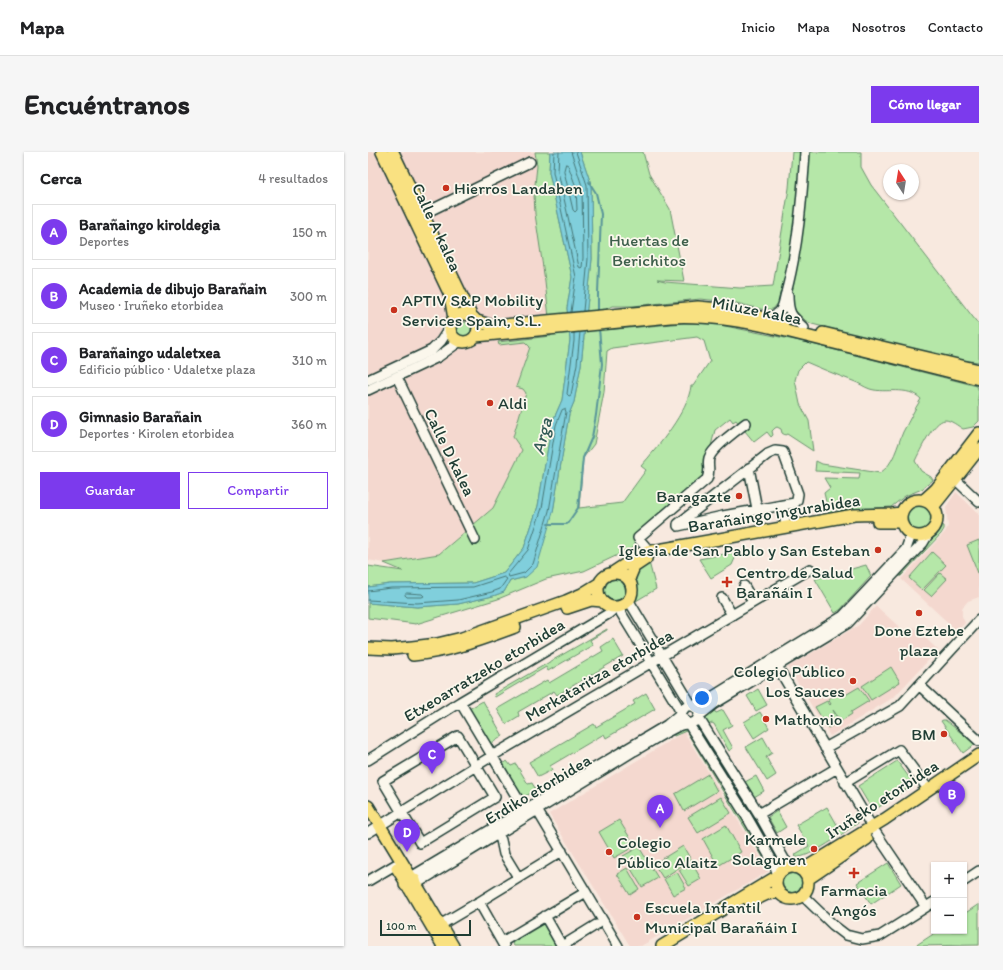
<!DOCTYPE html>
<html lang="es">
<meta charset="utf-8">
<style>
body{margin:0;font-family:Itim,sans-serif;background:#f6f6f6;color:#202124}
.controls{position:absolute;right:12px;bottom:12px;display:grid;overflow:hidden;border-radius:0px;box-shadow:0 1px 3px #0004}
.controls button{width:36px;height:36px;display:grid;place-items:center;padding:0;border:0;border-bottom:1px solid #e0e0e0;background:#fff;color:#202124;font:20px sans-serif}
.compass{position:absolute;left:515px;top:12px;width:36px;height:36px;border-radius:50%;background:#fff;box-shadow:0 1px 3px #0004;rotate:348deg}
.scale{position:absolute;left:12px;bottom:10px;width:91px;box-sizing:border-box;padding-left:4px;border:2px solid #1f3d34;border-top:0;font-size:11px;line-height:14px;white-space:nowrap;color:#1f3d34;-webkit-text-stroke:3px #fbf7ec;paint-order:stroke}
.you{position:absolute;left:334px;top:546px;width:14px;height:14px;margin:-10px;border:3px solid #fff;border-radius:50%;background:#1a73e8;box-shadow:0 0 0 6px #1a73e833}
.badge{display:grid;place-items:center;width:26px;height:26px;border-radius:50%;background:#7c3aed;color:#fff;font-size:13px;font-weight:700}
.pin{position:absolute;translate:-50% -33px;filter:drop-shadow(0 1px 2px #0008)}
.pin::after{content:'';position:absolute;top:21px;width:14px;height:12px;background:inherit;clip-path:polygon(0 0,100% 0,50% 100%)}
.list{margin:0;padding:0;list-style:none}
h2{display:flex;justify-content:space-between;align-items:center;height:52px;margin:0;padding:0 16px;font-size:17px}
h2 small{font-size:13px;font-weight:400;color:#757577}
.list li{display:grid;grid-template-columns:26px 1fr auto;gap:12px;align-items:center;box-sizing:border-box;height:56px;margin:0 8px 8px;padding:0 8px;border:1px solid #e0e0e0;border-radius:0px}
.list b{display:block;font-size:15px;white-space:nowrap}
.list p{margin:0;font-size:13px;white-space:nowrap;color:#757577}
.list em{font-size:13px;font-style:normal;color:#757577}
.actions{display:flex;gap:8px;padding:12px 16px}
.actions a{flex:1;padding:9px 0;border:1px solid #7c3aed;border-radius:0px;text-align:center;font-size:14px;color:#7c3aed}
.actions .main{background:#7c3aed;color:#fff}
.map{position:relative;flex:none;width:611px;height:794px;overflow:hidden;border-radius:0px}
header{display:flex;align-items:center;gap:24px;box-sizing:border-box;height:56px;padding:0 20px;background:#fff;border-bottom:1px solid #e0e0e0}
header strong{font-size:19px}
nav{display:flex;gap:22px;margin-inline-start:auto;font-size:14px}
.intro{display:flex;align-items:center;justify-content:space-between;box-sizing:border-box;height:96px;padding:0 24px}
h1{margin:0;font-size:28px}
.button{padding:10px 18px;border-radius:0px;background:#7c3aed;color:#fff;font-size:14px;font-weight:700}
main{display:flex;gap:24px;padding:0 24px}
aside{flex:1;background:#fff;border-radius:0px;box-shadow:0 1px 3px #0004}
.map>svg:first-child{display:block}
.built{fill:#f4d8cf}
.green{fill:#b5e7a8;stroke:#6a926e;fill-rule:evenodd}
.water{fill:#80cfdc;stroke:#599599}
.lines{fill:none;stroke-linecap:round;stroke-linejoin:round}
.shore{stroke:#467777;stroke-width:1}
.stream{stroke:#599599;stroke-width:2}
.minor-casing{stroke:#1f3d34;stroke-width:12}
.major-casing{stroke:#1f3d34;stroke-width:14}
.minor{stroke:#fbf7ec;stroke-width:9}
.major{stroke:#f9e181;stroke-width:11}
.poi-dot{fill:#c8321e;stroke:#fbf7ec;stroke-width:1.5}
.labels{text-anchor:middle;stroke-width:3.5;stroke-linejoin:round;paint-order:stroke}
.poi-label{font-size:17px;fill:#1f3d34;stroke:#fbf7ec;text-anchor:start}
.street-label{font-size:17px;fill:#1f3d34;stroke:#fbf7ec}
.park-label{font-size:17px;fill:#3d5f4b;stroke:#fbf7ec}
.water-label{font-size:18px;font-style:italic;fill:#325a56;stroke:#fbf7ec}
</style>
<header>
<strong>Mapa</strong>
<nav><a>Inicio</a><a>Mapa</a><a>Nosotros</a><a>Contacto</a></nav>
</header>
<div class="intro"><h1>Encuéntranos</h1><a class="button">Cómo llegar</a></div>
<main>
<aside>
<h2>Cerca<small>4 resultados</small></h2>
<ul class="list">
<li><span class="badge">A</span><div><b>Barañaingo kiroldegia</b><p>Deportes</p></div><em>150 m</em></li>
<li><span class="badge">B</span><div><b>Academia de dibujo Barañain</b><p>Museo · Iruñeko etorbidea</p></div><em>300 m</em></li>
<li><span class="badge">C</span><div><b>Barañaingo udaletxea</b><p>Edificio público · Udaletxe plaza</p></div><em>310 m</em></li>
<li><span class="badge">D</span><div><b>Gimnasio Barañain</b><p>Deportes · Kirolen etorbidea</p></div><em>360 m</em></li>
</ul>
<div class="actions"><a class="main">Guardar</a><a>Compartir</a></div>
</aside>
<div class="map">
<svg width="611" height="794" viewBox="0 0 611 794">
<rect width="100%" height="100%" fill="#f8e9df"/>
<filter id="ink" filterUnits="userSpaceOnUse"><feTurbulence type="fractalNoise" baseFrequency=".025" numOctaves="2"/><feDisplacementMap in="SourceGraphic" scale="8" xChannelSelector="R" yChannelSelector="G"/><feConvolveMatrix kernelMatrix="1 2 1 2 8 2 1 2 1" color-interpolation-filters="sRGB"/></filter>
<g filter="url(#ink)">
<path class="built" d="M0,0h167l2,14 -3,28 1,20 8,41 8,79v2l-18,3 -14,38 -2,9 6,3 3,4 -13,44 9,13 -29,58 -54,46 -55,9 -16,-3z
M588,340l23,22v83l-11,4 -6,7v8l3,7 -8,8 -56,-52 44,-47 3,-6 -2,-19z
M508,454l31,28 7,-7 24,23 -44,47 -64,39 -42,-69 71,-42z
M316,580l85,139 -128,75h-11l-81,-132z"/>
<path class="green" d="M167,0h15l-1,20 23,105 -5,31 3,32 -8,60 -10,23 -14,83 -14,42 -20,25 -31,10 -83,1 -22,3v-21l35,5 -19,-8 55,-9 54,-46 29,-58 -9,-13 13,-44 -3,-4 -7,-2 14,-40 -5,-5 -26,3 -1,-3 53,-6 -6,-55 -10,-67 -1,-20 3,-28z
M212,0h63l6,22 21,35 14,72 -27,-1 8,2 75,6 33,-2 16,-98 3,-36h69v15l10,18 108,140v37l-27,-3 -140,-35 -6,-3 -13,-13 -14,-6 -6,7 -8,1 -33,-8 -32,-3 -67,7h-21l-6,3v21l77,-7h27l90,18 177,45 2,6 -1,6 1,3v20l-6,6 -10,2c-5,-3 -12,-9 -18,-9 -12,1 -25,31 -30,41l6,10 10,6 2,3 -11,9 -17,7 -14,11 -53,4 -2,-2 -7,5 -5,-21 6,-5 -6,-10 35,1 1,-6 -45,-2 1,-10 6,3 58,9c14,-9 17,-27 23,-41 6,-11 11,-22 18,-33 -14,-14 -35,-5 -51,-10 -6,-2 -11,-6 -17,-8 -16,-6 -31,-12 -47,-19l-8,8 -3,10 5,24 9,17 4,30 -26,-17 -2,1 -3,-2 -1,-4 -4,-2 -2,1 -3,3 1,4 -2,2 -4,-5 -13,10 -18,-22 -3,2 -3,-4 -15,12 -8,32v11h-4v5l-60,53 -2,13 -57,27 -38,8 -48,20 -82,25 -48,-6v-15l49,4 41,-3 35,-8 11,-4 6,-11 16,-4 27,-65 16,-98 5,-12 7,-37 11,-106 -1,-75zM329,185l7,4 6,20 -17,25h-2c-3,25 -33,61 -50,80l5,4 -24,33 -43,5 4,-50 11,-14 10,-52 3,-41 5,-3z
M89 177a7 7 0 1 1 14 0a7 7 0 1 1-14 0Z
M538 365a13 13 0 1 1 26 0a13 13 0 1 1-26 0Z
M573,373l3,1v3l-3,5 -40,42 -4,1 -2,-1z
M611,388v33h-1l-11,-28z
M377,398l-9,6 -4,9 -21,13 -12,-19z
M564,400l14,13 -24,25 -13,-12z
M281,410l7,27 -20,12 -2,-3 3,-4 -2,-10 -1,-11z
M498,413l5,11 -31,34 -5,3 -20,-34z
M572,421l7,6 -16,17 -7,-6z
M234 438a14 14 0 1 1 28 0a14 14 0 1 1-28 0Z
M239,477v1l-17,10 3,5 -45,26 -2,-4 -51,30 -1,-3z
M245,487l10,17 -66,39 -3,-4 -36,21 1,4 -13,8 -9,-15 50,-29 2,3 54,-32 -2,-4z
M523,515l9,15 -29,18 -9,-14z
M491,535l10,14 -18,11 1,2 -11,7 -8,-11 6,12 -11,6 -13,-21 12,-6 3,4 1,-1 -3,-5 12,-6 2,4z
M390,537l9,16 -11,6 -9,-15z
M278,541l9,16 -49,29 -2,-4 -54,32 2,4 -14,7 -9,-15 65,-38 2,3 39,-23 -2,-3z
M115,549l20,35 -16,10 -20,-36z
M345,557l3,4 7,-3 9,15 -9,5 10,18 -4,3 -15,-27 -2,-1 -5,3 -3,-6v-3z
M392,560l9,16 -15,10 -10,-16z
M575,568h2l30,24 -12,9 -22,-32z
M314,576h7l82,138 -2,1 -83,-136 -12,5 -2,-4z
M395,585l9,16 -6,4 10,18 -9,6 -21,-34z
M139,609l4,5 5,-2 12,20 4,-1 4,7 -17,10 -19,-35z
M529,609l17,23 -41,27 -15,-25z
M340,622l9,17 -33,20 -9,-17z
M388,624l8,15 -10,6 -9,-15z
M353,645l10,16 -33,20 -10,-16z
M459,655l12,21 16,-10 3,5c-12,8 -49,36 -62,34l-2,-2 15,-9 -13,-21z
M409,659l9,16 -9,6 -9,-16z
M251,668l16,26 -21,12 -15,-26z
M358,673l15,27 -23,14 -15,-27z
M315,694l8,14 -28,18 -9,-14z
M271,695l19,31 -16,9 -19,-31z
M324,711l9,16 -12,7 -10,-16z
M520,711l13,21 -30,20 -14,-21z
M259,716l12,21 -9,6 -13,-21z
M309,720l9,16 -13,7 -9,-16z
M412 732a12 12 0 1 1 24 0a12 12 0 1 1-24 0Z
M611,752v41l-64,1 23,-15h26v-17z
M174,770l14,24h-42l-3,-5z"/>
<path class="water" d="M182,0h30l11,32 1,75 -11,106 -7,37 -5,12 -16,98 -16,55 -11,10 -16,4 -6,11 -11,4 -35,8 -41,3 -49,-4v-16l22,-3 83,-1 31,-10 20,-25 14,-42 14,-83 10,-23 8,-60 -3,-32 5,-31 -23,-105z"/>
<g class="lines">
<path class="shore" d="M186,0l-1,20 23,105 -5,35
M191,0l-1,19 21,96 2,1 1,-1 1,-9 -1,-72 -11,-34
M208,0l11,33 1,74 -5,52
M198,12l2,1 8,22 1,23 -2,2 -2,-2 -9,-39z
M206,181v8l-7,53 2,2 2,-1 6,-31 3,-32
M197,257l1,3 -17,99 -16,53 -9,9 -15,4 -1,-3 20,-24 14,-42 14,-83 6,-15z
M0,439l23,-3 82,-1 31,-10 3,2 -7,10 -8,3 -34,8 -41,3 -49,-3
M39,441l15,1 2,2 -2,1h-15l-2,-2z"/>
<path class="stream" d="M221,30l7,11 5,21 -3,79v20
M180,372h19l11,-16 5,-50 9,-21 4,-22 6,-51 -3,-36"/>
<g class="minor-casing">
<path id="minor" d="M55,62l107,-52
M420,143c0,18 3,21 16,33
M399,167c5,-3 10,-4 13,-8 4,-5 4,-12 6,-18 12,-45 16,-94 19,-141
M29,225l78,163
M0,228l64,-30 9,-9 9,-14
M0,238l70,-33 22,-16
M381,316l8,41
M587,327l24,23
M415,353l-60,11 -45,10v-2l90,-70 7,-3 8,1 15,42 -1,6 -2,3 -12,2 3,22
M277,394l-7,-8 69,-59c4,-10 0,-13 2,-21 4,-11 27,-27 37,-35
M376,434l9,16
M354,446l10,17
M250,456l59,97 4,8 1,5 6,5 59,94 27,47 4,11
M409,514l95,161
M551,533l60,56
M92,550l61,102
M331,564l15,-12 134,-81 75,-80 6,-10
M330,565l61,97 25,45 7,8
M90,584l37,61 -75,46 -37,-62z
M457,596l75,-42 79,-86
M0,608l92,-58 148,-88 7,-6
M477,631l54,-33 29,39
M166,653l84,141
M391,662l78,-46
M0,681l124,-77 318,-187
M508,681l50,74
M130,682l3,6 3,14 14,23
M43,725l256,-152 14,-12 5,-7h6l18,-8 133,-82 63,-67 5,-14
M0,729l27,-16
M596,729l15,-10
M48,732l218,-133c16,-9 31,-19 47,-26 5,-1 11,-1 15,-4 6,-6 2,-13 -4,-15l-63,-105
M435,744l30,29 13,10 16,4 18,-3 54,-34
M111,750l83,-51
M177,764l17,30
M72,773l39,-23 25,44
M134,790l84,-50
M194,794l34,-21"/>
</g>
<g class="major-casing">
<path id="major" d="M14,0l68,143 4,24
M25,0l78,163
M82 176a14 14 0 1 1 28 0a14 14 0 1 1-28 0Z
M109,169l16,5 205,-19c29,2 57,8 85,16
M455,181l156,37
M108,184l194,-19c34,-2 67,3 100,10l209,52
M533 366a18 18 0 1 1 36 0a18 18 0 1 1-36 0Z
M556,348l12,-11 43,-56
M565,355l46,-58
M510,370h23
M230 438a17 17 0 1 1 34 0a17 17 0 1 1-34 0Z
M244,421l29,-19 6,-2 207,-37 38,-1 9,-1
M261,427l5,-12 12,-8
M199,456l24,-8 11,1
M0,496l24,1 20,-2 25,-3 25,-6 104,-37 16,-7 18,-11
M45,503c38,-4 67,-15 102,-28
M0,654l43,71 4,3 1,4 37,62
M408 731a16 16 0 1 1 32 0a16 16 0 1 1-32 0Z
M29,716l8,13v4l4,3 34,58
M434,718l83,-51 94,-64
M440,727l59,-40
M382,750l17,-8 11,-2
M294,794l114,-69"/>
</g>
<use href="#minor" class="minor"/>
<use href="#major" class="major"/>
</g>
</g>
<g class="poi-dot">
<circle cx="78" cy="36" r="4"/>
<circle cx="26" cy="158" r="4"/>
<circle cx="122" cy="251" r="4"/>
<circle cx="371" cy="344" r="4"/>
<circle cx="510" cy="398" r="4"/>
<path d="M357 424h4v4h4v4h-4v4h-4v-4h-4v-4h4z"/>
<circle cx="551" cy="461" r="4"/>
<circle cx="485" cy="529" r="4"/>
<circle cx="398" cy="567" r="4"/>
<circle cx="576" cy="582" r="4"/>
<circle cx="446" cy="697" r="4"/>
<circle cx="241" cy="700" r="4"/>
<path d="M484 715h4v4h4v4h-4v4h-4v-4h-4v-4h4z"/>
<circle cx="269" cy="765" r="4"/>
</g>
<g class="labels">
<g class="poi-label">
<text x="86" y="42">Hierros Landaben</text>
<text x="34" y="154">APTIV S&amp;P Mobility<tspan x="34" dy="20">Services Spain, S.L.</tspan></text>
<text x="130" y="257">Aldi</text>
<text x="363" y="350" text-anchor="end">Baragazte</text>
<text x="502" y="404" text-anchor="end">Iglesia de San Pablo y San Esteban</text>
<text x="368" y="426">Centro de Salud<tspan x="368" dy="20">Barañáin I</tspan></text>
<text x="551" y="484" text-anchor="middle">Done Eztebe<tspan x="551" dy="20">plaza</tspan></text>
<text x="477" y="525" text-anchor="end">Colegio Público<tspan x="477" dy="20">Los Sauces</tspan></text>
<text x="406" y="573">Mathonio</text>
<text x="568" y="588" text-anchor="end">BM</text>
<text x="438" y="693" text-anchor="end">Karmele<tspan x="438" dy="20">Solaguren</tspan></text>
<text x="249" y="696">Colegio<tspan x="249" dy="20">Público Alaitz</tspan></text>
<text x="486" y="744" text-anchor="middle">Farmacia<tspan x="486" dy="20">Angós</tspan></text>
<text x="277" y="761">Escuela Infantil<tspan x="277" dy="20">Municipal Barañáin I</tspan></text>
</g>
<g class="street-label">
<text transform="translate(69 75) rotate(65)" y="6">Calle A kalea</text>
<text transform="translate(389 158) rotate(11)" y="6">Miluze kalea</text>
<text transform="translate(82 300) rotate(64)" y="6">Calle D kalea</text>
<text transform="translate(406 361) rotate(-9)" y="6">Barañaingo ingurabidea</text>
<text transform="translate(116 518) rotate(-31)" y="6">Etxeoarratzeko etorbidea</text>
<text transform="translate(231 523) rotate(-30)" y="6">Merkataritza etorbidea</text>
<text transform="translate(170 637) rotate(-31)" y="6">Erdiko etorbidea</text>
<text transform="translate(514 647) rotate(-33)" y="6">Iruñeko etorbidea</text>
</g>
<g class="park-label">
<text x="281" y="94">Huertas de<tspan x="281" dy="20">Berichitos</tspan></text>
</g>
<g class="water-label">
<text transform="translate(174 284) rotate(-76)" y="6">Arga</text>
</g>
</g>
</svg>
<div class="controls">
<button>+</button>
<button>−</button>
</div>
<svg class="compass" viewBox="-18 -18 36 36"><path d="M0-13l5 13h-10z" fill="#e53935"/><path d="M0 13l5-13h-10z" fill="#757577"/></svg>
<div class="scale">100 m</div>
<div class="you"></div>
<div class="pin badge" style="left:292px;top:676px">A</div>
<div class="pin badge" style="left:584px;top:662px">B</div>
<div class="pin badge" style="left:64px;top:622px">C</div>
<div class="pin badge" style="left:39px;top:700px">D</div>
</div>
</main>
